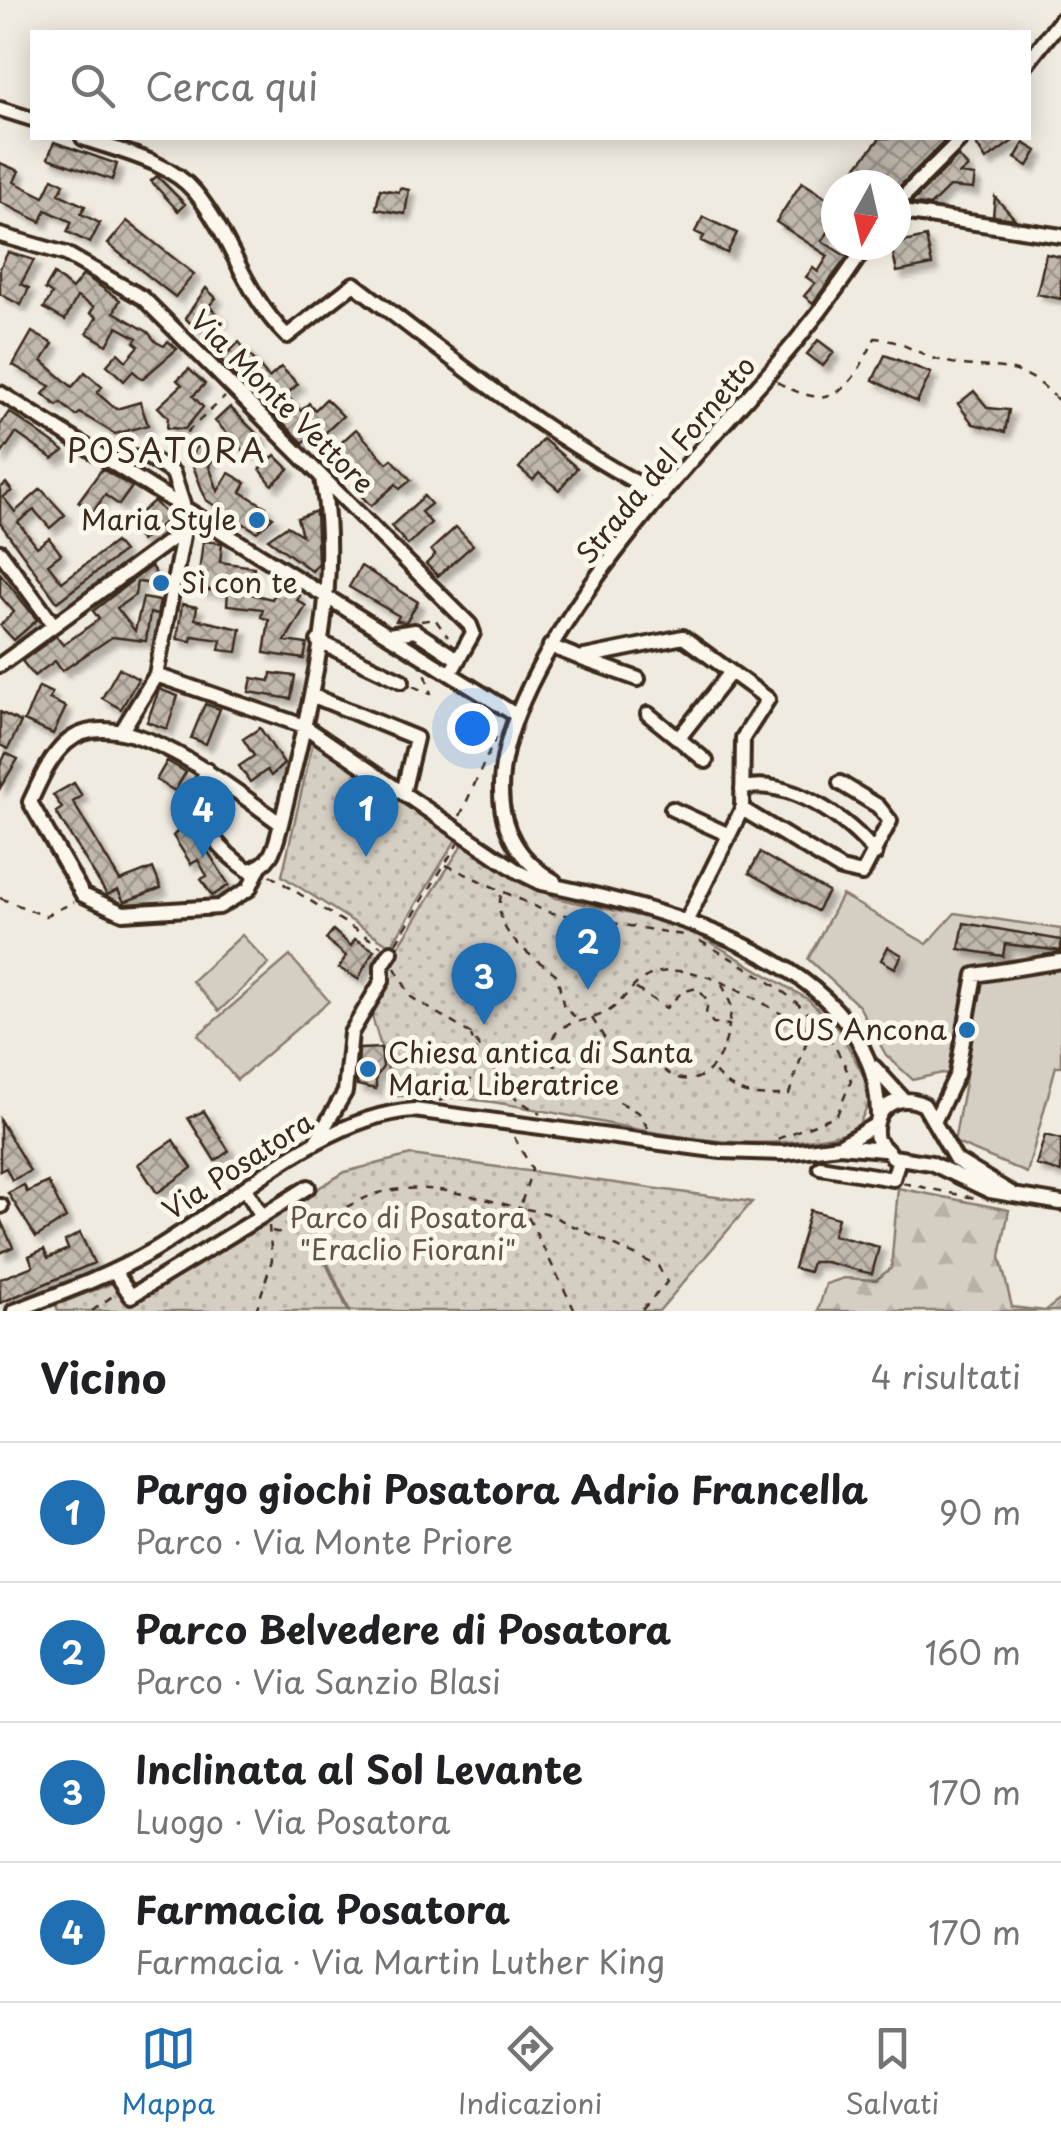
<!DOCTYPE html>
<html lang="it">
<meta charset="utf-8">
<style>
body{margin:0;font-family:"Playpen Sans",sans-serif;background:#f6f6f6;color:#202124}
.compass{position:absolute;left:821px;top:170px;width:90px;height:90px;border-radius:50%;background:#fff;box-shadow:0 5px 25px #0003;rotate:188deg}
.you{position:absolute;left:472px;top:728px;width:35px;height:35px;margin:-25px;border:8px solid #fff;border-radius:50%;background:#1a73e8;box-shadow:0 0 0 15px #1a73e833}
.badge{display:grid;place-items:center;width:65px;height:65px;border-radius:50%;background:#1f6fb2;color:#fff;font-size:32px;font-weight:700}
.pin{position:absolute;translate:-50% -82px;filter:drop-shadow(0 2px 5px #0008)}
.pin::after{content:'';position:absolute;top:52px;width:35px;height:30px;background:inherit;clip-path:polygon(0 0,100% 0,50% 100%)}
.list{margin:0;padding:0;list-style:none}
h2{display:flex;justify-content:space-between;align-items:center;height:130px;margin:0;padding:0 40px;font-size:42px}
h2 small{font-size:32px;font-weight:400;color:#757577}
.list li{display:grid;grid-template-columns:65px 1fr auto;gap:30px;align-items:center;box-sizing:border-box;height:140px;padding:0 40px;border-top:2px solid #e0e0e0}
.list b{display:block;font-size:38px;white-space:nowrap}
.list p{margin:0;font-size:32px;white-space:nowrap;color:#757577}
.list em{font-size:32px;font-style:normal;color:#757577}
.icon{flex:none;width:55px;height:55px;fill:none;stroke:currentColor;stroke-width:2;stroke-linecap:round;stroke-linejoin:round}
.map{position:relative;flex:none;width:1061px;height:1311px;overflow:hidden}
.search{position:absolute;background:#fff;box-shadow:0 5px 25px #0003;left:30px;right:30px;top:30px;height:110px;display:flex;align-items:center;gap:25px;box-sizing:border-box;padding:0 35px;border-radius:0px;color:#757577;font-size:38px}
.sheet{height:690px;background:#fff}
nav{display:flex;justify-content:space-around;align-items:center;box-sizing:border-box;height:140px;border-top:2px solid #e0e0e0;background:#fff;font-size:28px;color:#757577}
nav a{display:grid;justify-items:center;gap:5px}
nav .on{color:#1f6fb2}
.map>svg:first-child{display:block}
.forest{fill:url(#forest-firs);stroke:#887c70;stroke-width:2.5}
.park{fill:url(#park-dots);stroke:#887c70;stroke-width:2.5}
.garden{fill:#d5cec3;stroke:#887c70;stroke-width:2.5}
.lines{fill:none;stroke-linecap:round;stroke-linejoin:round}
.stream{stroke:#7f7367;stroke-width:4}
.building{fill:url(#building-cross-hatch);stroke:#3b2a1e;stroke-width:2.5;filter:url(#shadow)}
.minor-casing{stroke:#3b2a1e;stroke-width:20}
.path{stroke:#3b2a1e;stroke-width:2.5;stroke-dasharray:8 8;stroke-linecap:butt}
.minor{stroke:#fbf7ec;stroke-width:12}
.poi-dot{fill:#1f6fb2;stroke:#fbf7ec;stroke-width:4}
.labels{text-anchor:middle;stroke-width:10;stroke-linejoin:round;paint-order:stroke}
.street-label{font-size:28px;fill:#3b2a1e;stroke:#fbf7ec}
.poi-label{font-size:28px;fill:#3b2a1e;stroke:#fbf7ec;text-anchor:end}
.park-label{font-size:28px;fill:#625347;stroke:#fbf7ec}
.quarter-label{font-size:32px;letter-spacing:2.5px;fill:#3b2a1e;stroke:#fbf7ec}
</style>
<div class="map">
<svg width="1061" height="1311" viewBox="0 0 1061 1311">
<defs>
<pattern id="forest-firs" width="22" height="20" patternUnits="userSpaceOnUse" patternTransform="scale(2.5)"><rect width="22" height="20" fill="#d5cec3"/><path d="M5 1l3.5 6h-7zM16 11l3.5 6h-7z" fill="#b8b1a7"/></pattern>
<pattern id="park-dots" width="8" height="8" patternUnits="userSpaceOnUse" patternTransform="scale(2.5)"><rect width="8" height="8" fill="#d5cec3"/><path d="M2 2h.1M6 6h.1" fill="none" stroke="#b8b1a7" stroke-width="1.8" stroke-linecap="round"/></pattern>
<pattern id="building-cross-hatch" width="8" height="8" patternUnits="userSpaceOnUse" patternTransform="scale(2.5)"><rect width="8" height="8" fill="#c0b8ad"/><path d="M0 0l8 8M0 8l8-8" fill="none" stroke="#9d968c"/></pattern>
<filter id="shadow"><feDropShadow dx="6" dy="6" stdDeviation="2.5" flood-color="#0004"/></filter>
</defs>
<rect width="100%" height="100%" fill="#f0ebe0"/>
<filter id="ink" filterUnits="userSpaceOnUse"><feTurbulence type="fractalNoise" baseFrequency=".01" numOctaves="2"/><feDisplacementMap in="SourceGraphic" scale="20" xChannelSelector="R" yChannelSelector="G"/><feConvolveMatrix kernelMatrix="1 2 1 2 8 2 1 2 1" color-interpolation-filters="sRGB"/></filter>
<g filter="url(#ink)">
<path class="forest" d="M898,1188l111,22 -9,47 12,50 33,4 16,-12v12h-243l8,-27 18,-6 32,2 15,-12z"/>
<path class="park" d="M313,742l144,96 -66,108 -109,-70z
M464,842l92,56 98,21 43,15 112,66 31,31 29,55 2,13 -15,31c-151,44 -308,-40 -460,-34l-25,-83 15,-33 1,-15z
M411,1155l341,47 -93,109h-601l-2,-6 57,-22 14,21 218,-132z"/>
<path class="garden" d="M842,895l85,49 28,-31 106,16v137h-5l-29,107 -73,-31 12,-65 -24,-4 -29,7 -27,-25 -27,-49 -51,-47z
M242,935l27,29 -50,47 -27,-30z
M290,956l39,45 -92,79 -39,-45z"/>
<g class="lines">
<path class="stream" d="M324,1257l25,54"/>
</g>
<path class="building" d="M880,138h68l-52,52v-5h-54z
M972,138h45l-31,22z
M54,142l63,22 -5,16 -64,-22z
M1024,143l13,8 -9,15 -13,-8z
M958,156l10,11 -8,7 15,2 -2,13 -24,-2 -19,19 -19,-3z
M0,163l19,8 -5,11 30,15 9,-19 11,6 -5,10 26,12 -4,8 19,9 -10,20 -23,-11 5,-10 -26,-12 -5,12 -41,-20z
M157,176l28,28 -7,7 -27,-30z
M802,182l28,18 6,-8v29l-14,20 25,16 -34,46 -9,-7 11,-13 -9,-6 7,-9 5,4 10,-16 -52,-34z
M400,188l9,2 -4,24 -29,-5 4,-20 19,3z
M995,197l20,22 -22,-3z
M703,217l34,16 -10,20 -26,-12 3,-5 -9,-4z
M127,221l67,53 -19,23 -67,-53z
M926,237l6,28 -35,7 -6,-27z
M8,252l26,8 -13,24 8,4 -8,17 -21,-11v-26z
M1046,254l15,3v42l-24,-5z
M54,274l18,15 11,-14 5,3 32,22 -6,12 34,20 8,10 8,4 4,-5 9,8 -35,30 -9,-8 -9,10 -17,-16 11,-12 8,8 13,-15 -5,-4 3,-4 -20,-11 -10,18 -20,-12 10,-16 -7,-4 4,-6 -17,-10 -12,23 -21,-12 8,-14 -7,-5z
M206,288l10,10 -7,8 13,12 -10,12 -9,-8 -6,7 -12,-11z
M32,332l21,12 -11,17 30,26 13,-15 17,15 -5,6 19,16 24,-7 8,23 -33,9 -35,-21 -4,3 -15,-13 -4,3 -14,-12 7,-8 -37,-21z
M818,340l16,12 -11,14 -16,-12z
M239,342l30,36 12,-11 17,17 -12,11 15,16 8,-8 6,7 11,-11 17,17 -18,17 -6,-6 -16,16 -82,-83z
M885,355l46,18 -14,29 -44,-22z
M189,369l16,15 -12,12 10,11 -18,22 -18,-1 1,-11 -10,-10 24,-22 -5,-5z
M974,391l14,17 21,2 -4,22 -32,-8 -15,-20z
M230,407l32,32 -15,15 -32,-33z
M9,412l15,10 40,29 -11,8 -37,-26 -16,23v-31z
M356,429l31,34 5,-4 19,21 -11,9 -4,-5 -25,22 -14,-15 10,-9 -17,-19 -13,12 -14,-16z
M543,439l34,29 -18,22 -20,-17 -6,7 -14,-12z
M199,443l17,10 -7,13 9,25 11,-18 17,10 -5,9 25,15 -2,5 9,5 -16,15 -51,-32 -16,-42z
M275,455l14,14 -17,16 -12,-16z
M102,469l30,18 -13,18 -14,-10 -12,17 -15,-10z
M6,483l6,8 -9,6 12,15 26,-23 24,26 -15,13 -16,-18 -16,12 19,25 12,-9 12,16 -13,10 14,18 53,-40 8,10 -66,50 -57,-79v-35z
M424,496l7,8 -10,8 10,11 -23,22 -17,-19z
M154,501l16,17 -29,23 -14,-17z
M316,511l2,53 -6,7 -44,-32 19,-13 15,9 -5,-17z
M456,527l17,18 -35,31 -12,-12 9,-9 -4,-5z
M203,541l19,2 -2,19 34,5 -3,27 21,5 9,-15 19,12 -3,4 9,6 -21,35 22,3 -3,15 -40,-6 5,-33 -8,-3 2,-8 -36,-4 1,-13 -31,-3z
M151,566l12,19 -26,-3 -2,13 -18,13 18,23 8,-33 17,3 -3,14 -7,-2 -4,28 -34,-4 -50,34 -7,-10 -21,15 -12,-15 34,-25 7,9 36,-26 -6,-8z
M361,566l57,36 -12,20 -10,-1 3,-5 -50,-29z
M0,573l37,47 -23,20 -14,-15 14,-13 -14,-16z
M182,604l15,3 -2,12 46,10 -4,23 -18,-2 2,-10 -29,-4 -1,5 -14,-2z
M119,668l19,11 -17,30 -19,-11z
M271,673l24,3 -4,23 -42,-7 3,-14 18,3z
M39,687l13,6 -3,6 17,8 -13,27 -29,-13z
M159,689l19,7 -11,33 -20,-7z
M205,704l15,5 -14,35 -15,-6z
M0,712l21,10 -13,27 -8,-4z
M260,728l24,36 -13,12 -4,-6 -17,12 -11,-16 15,-10 -11,-17z
M6,753l12,6 -18,29v-22z
M167,761l19,11 -11,19 -19,-11z
M74,783l8,13 -9,6 47,79 33,-13 8,20 -37,14 -6,-12 -11,5 -51,-83 6,-4 -9,-13z
M188,820l41,65 -17,11 -11,-17 6,-3 -9,-16 -7,4 -18,-28z
M760,853l68,39 -11,19 -68,-38z
M964,923l97,17v11l-56,-7 -2,12 -44,-7z
M333,930l18,16 4,-7 19,11 -16,29 -19,-11 7,-12 -20,-17z
M888,947l14,8 -7,13 -14,-8z
M381,1048l2,19 -7,10v12l-19,-4 2,-36z
M204,1111l25,40 -14,10 -27,-43z
M0,1120l30,51 -18,9 -6,-12 -6,3z
M1045,1135l16,4v33l-25,-7z
M173,1140l19,28 -35,25 -19,-29z
M48,1182l18,36 -30,19 -28,-44 16,-8 3,7z
M810,1210l28,8 -5,17 46,12 -7,27 -46,-12h-14l-3,10 -15,-4z
M0,1219l13,28 -13,6z
M80,1233l14,30 -94,40v-24l33,-13 -4,-10 15,-7 4,9 20,-9 -3,-8z"/>
<g class="lines">
<g class="minor-casing">
<path id="minor" d="M1028,62l33,-42
M0,109l32,10
M83,138c36,13 86,23 112,54 37,45 48,101 92,144l67,-52c98,75 198,156 308,212
M896,204l66,-66
M896,211l165,25
M0,235l66,19 77,44 327,327 3,8 -23,41
M0,393l516,322
M115,462l31,-6 27,17 11,34v23l-28,145 148,51 215,146 22,11c120,25 338,78 337,233
M0,552l53,72
M388,635l27,-4 42,28
M318,641l84,40
M550,646l30,12 103,-21 85,62 -25,39 -1,71 -54,109
M582,659l56,20
M0,665l184,-135
M311,695l105,43 -13,55
M648,714l58,47
M123,729l33,-54
M678,739l53,-67
M207,770c-21,43 6,76 41,100 25,-5 27,-24 33,-46 -45,-32 -162,-129 -215,-81 -17,15 -26,38 -36,59l53,93 40,18 96,-6 30,-18 10,-21
M742,789c42,-14 110,31 133,65
M672,809l55,25
M742,809l99,60 21,5 28,-53 -12,-15 -38,-23
M281,824c26,-111 62,-232 41,-346
M554,881c-177,-104 139,-420 216,-509 36,-41 67,-82 97,-127
M874,1067l29,32
M935,1120l22,-46 18,-99 86,-14
M315,1143l30,-51 6,-59 31,-52v-15l9,-14
M841,1145l34,-20
M820,1167l73,12 6,-20
M246,1190l16,26 46,-29
M1011,1193l-55,-33 -32,-55c-27,-15 -54,5 -47,35l16,17 38,6 59,28 71,12
M0,1206h1
M115,1272l16,24 131,-80
M14,1311c48,-18 95,-35 140,-61 78,-46 167,-134 260,-140l307,41 63,2 55,-7 44,4"/>
</g>
<path class="path" d="M777,382c58,33 74,6 98,-44 23,2 37,12 58,20 55,19 83,-8 128,46
M182,448l4,-15 39,-36
M421,621l14,-2 13,18
M413,686l18,8 -6,-22
M460,816l36,-79
M446,865l101,47 136,23
M270,875l111,71
M501,895c-9,39 29,59 56,80l7,33 14,11
M0,898l45,18 29,-14
M700,941c63,35 126,68 151,140l-14,34 -62,25
M396,943l62,-100
M395,968l16,29 60,37 40,61 29,19
M722,984l10,23 -3,16
M592,1018l18,29c11,4 21,0 32,4 13,4 18,19 31,25 35,16 53,-25 56,-51l-16,-2 -7,-9 2,-13 -11,-13 -15,4 -16,16 -34,-22
M439,1101c32,-11 47,-32 32,-65
M648,1128l-9,-15 -85,-48 -6,-11c5,-37 31,-28 57,-41 19,-9 26,-32 48,-39 49,-16 111,32 152,53l4,7 -20,60c-32,4 -57,2 -77,-26
M514,1137l18,32 -12,38
M903,1183l71,15
M526,1209l20,4 112,53 9,16 -26,29
M272,1231c27,9 77,-30 107,-38 51,-13 97,5 145,16l51,102
M92,1311l22,-16
M256,1311l16,-51 -3,-34"/>
<use href="#minor" class="minor"/>
</g>
</g>
<g class="poi-dot">
<circle cx="257" cy="520" r="10"/>
<circle cx="161" cy="583" r="10"/>
<circle cx="967" cy="1030" r="10"/>
<circle cx="368" cy="1069" r="10"/>
</g>
<g class="labels">
<g class="street-label">
<text transform="translate(282 402) rotate(45)" y="10">Via Monte Vettore</text>
<text transform="translate(666 460) rotate(-50)" y="10">Strada del Fornetto</text>
<text transform="translate(238 1166) rotate(-33)" y="10">Via Posatora</text>
</g>
<g class="poi-label">
<text x="237" y="530">Maria Style</text>
<text x="181" y="593" text-anchor="start">Sì con te</text>
<text x="947" y="1040">CUS Ancona</text>
<text x="388" y="1063" text-anchor="start">Chiesa antica di Santa<tspan x="388" dy="32">Maria Liberatrice</tspan></text>
</g>
<g class="park-label">
<text x="408" y="1228">Parco di Posatora<tspan x="408" dy="32">"Eraclio Fiorani"</tspan></text>
</g>
<g class="quarter-label">
<text x="167" y="463">POSATORA</text>
</g>
</g>
</svg>
<svg class="compass" viewBox="-18 -18 36 36"><path d="M0-13l5 13h-10z" fill="#e53935"/><path d="M0 13l5-13h-10z" fill="#757577"/></svg>
<div class="you"></div>
<div class="pin badge" style="left:366px;top:857px">1</div>
<div class="pin badge" style="left:588px;top:990px">2</div>
<div class="pin badge" style="left:484px;top:1025px">3</div>
<div class="pin badge" style="left:203px;top:858px">4</div>
<div class="search"><svg class="icon" aria-label="search" viewBox="0 0 24 24"><circle cx="10" cy="10" r="6"/><path d="M15 15l6 6"/></svg>Cerca qui</div>
</div>
<section class="sheet">
<h2>Vicino<small>4 risultati</small></h2>
<ul class="list">
<li><span class="badge">1</span><div><b>Pargo giochi Posatora Adrio Francella</b><p>Parco · Via Monte Priore</p></div><em>90 m</em></li>
<li><span class="badge">2</span><div><b>Parco Belvedere di Posatora</b><p>Parco · Via Sanzio Blasi</p></div><em>160 m</em></li>
<li><span class="badge">3</span><div><b>Inclinata al Sol Levante</b><p>Luogo · Via Posatora</p></div><em>170 m</em></li>
<li><span class="badge">4</span><div><b>Farmacia Posatora</b><p>Farmacia · Via Martin Luther King</p></div><em>170 m</em></li>
</ul>
</section>
<nav>
<a class="on"><svg class="icon" aria-label="map" viewBox="0 0 24 24"><path d="M3 6l6-2 6 2 6-2v14l-6 2-6-2-6 2zM9 4v14M15 6v14"/></svg>Mappa</a>
<a><svg class="icon" aria-label="directions" viewBox="0 0 24 24"><path d="M12 3l9 9-9 9-9-9zM9 14v-3h6M13 9l2 2-2 2"/></svg>Indicazioni</a>
<a><svg class="icon" aria-label="saved" viewBox="0 0 24 24"><path d="M7 4h10v16l-5-4-5 4z"/></svg>Salvati</a>
</nav>
